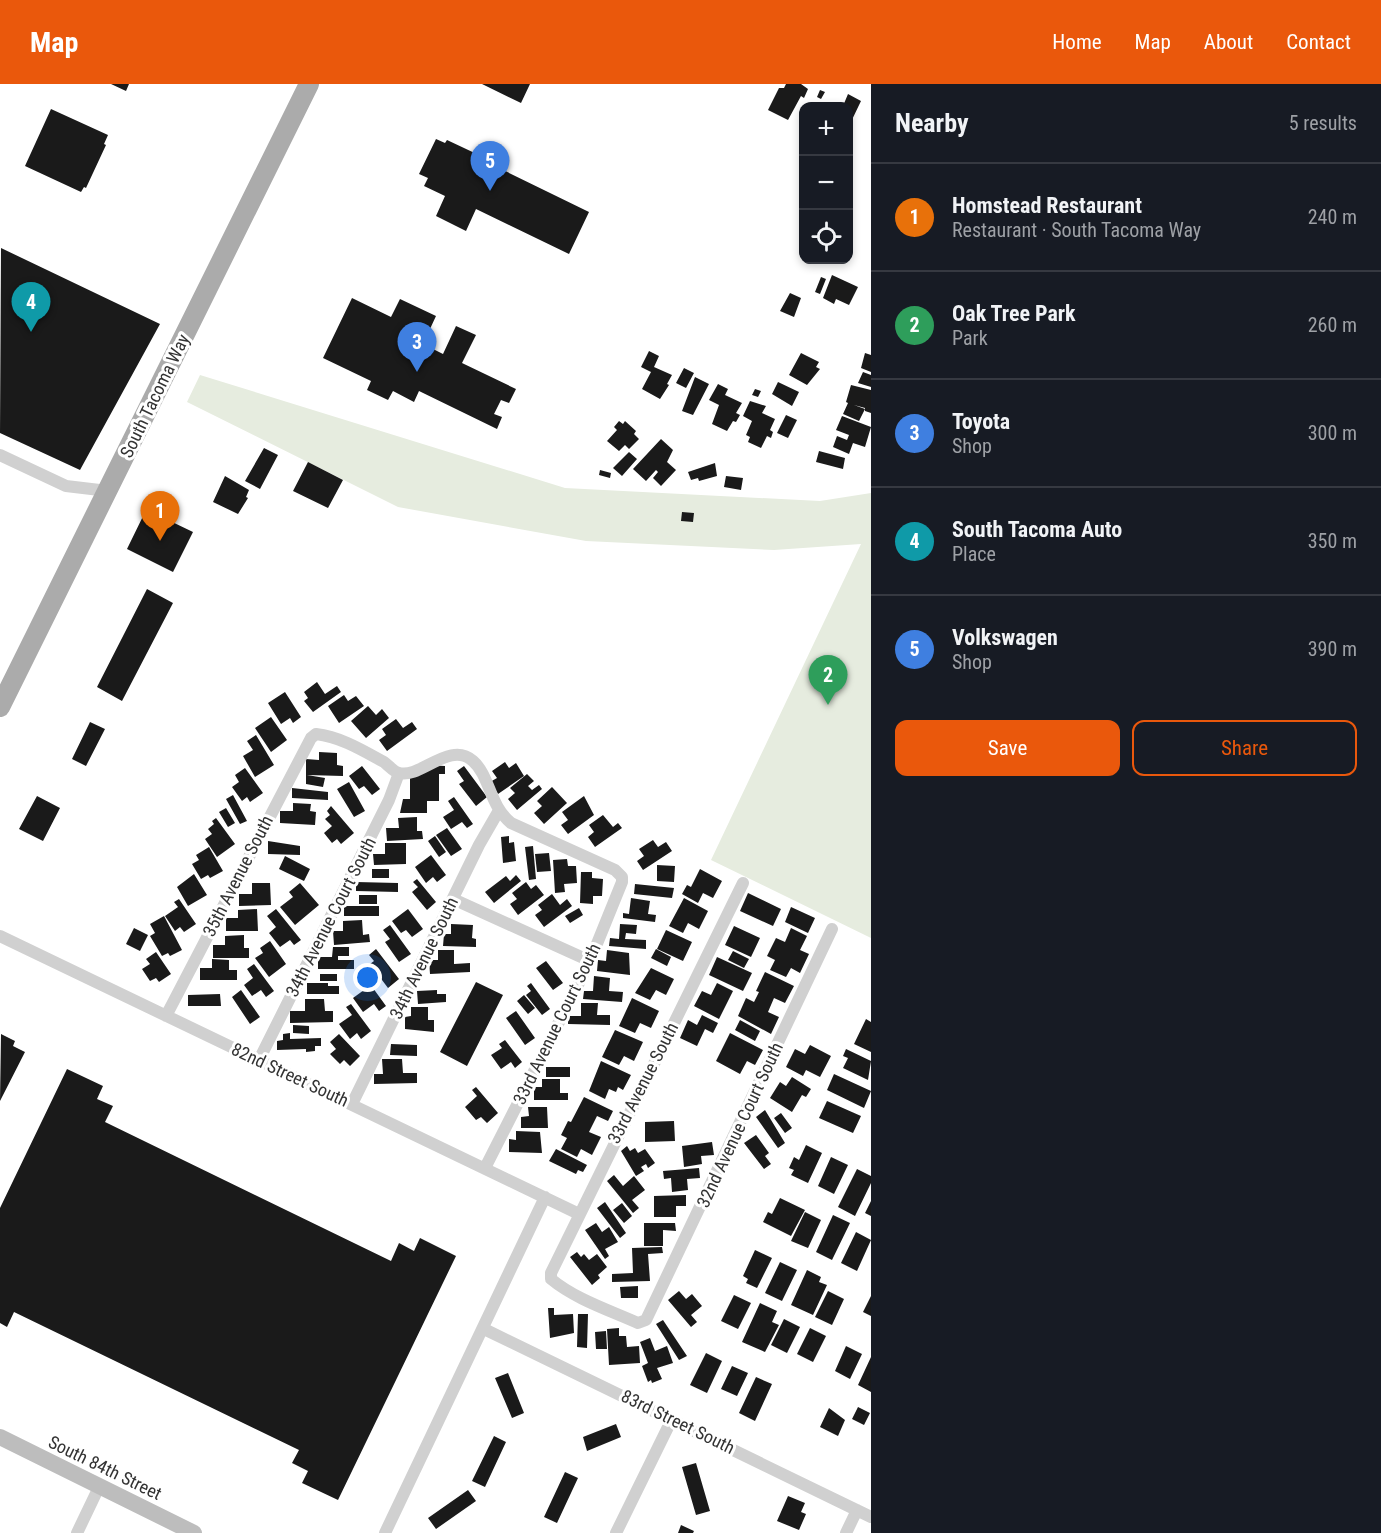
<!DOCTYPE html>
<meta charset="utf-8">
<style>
body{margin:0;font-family:"Roboto Condensed",sans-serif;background:#20242c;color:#f1f3f6}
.controls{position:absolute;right:18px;top:18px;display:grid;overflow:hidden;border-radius:12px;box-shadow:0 3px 9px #0003}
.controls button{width:54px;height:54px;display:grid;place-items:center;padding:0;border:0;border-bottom:2px solid #363941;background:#171b24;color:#f1f3f6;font:30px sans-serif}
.you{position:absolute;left:368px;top:894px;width:21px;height:21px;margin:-15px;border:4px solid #fff;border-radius:50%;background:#1a73e8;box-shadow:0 0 0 9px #1a73e833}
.badge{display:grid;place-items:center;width:39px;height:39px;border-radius:50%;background:#ea580c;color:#fff;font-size:20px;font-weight:700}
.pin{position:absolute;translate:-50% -50px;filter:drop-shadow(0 2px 3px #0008)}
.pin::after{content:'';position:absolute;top:32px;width:21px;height:18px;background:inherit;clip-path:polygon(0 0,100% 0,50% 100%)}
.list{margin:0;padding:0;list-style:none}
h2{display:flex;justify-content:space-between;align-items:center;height:78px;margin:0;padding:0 24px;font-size:26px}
h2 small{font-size:20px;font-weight:400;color:#9ea1a6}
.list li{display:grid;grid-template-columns:39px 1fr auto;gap:18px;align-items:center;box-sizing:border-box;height:108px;padding:0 24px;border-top:2px solid #363941}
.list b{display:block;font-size:22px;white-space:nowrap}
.list p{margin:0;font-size:20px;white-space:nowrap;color:#9ea1a6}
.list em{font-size:20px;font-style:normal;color:#9ea1a6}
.actions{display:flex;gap:12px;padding:18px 24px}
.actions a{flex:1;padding:14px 0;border:2px solid #ea580c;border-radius:12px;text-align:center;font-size:21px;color:#ea580c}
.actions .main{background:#ea580c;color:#fff}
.icon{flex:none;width:33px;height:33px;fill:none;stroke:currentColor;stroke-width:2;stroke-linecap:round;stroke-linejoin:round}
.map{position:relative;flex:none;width:871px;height:1449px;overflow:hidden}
header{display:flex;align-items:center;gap:36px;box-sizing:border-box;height:84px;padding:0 30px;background:#ea580c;color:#fff}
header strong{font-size:28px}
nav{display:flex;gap:33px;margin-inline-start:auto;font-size:21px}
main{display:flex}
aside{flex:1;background:#171b24}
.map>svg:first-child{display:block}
.green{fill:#e6ecdf}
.building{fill:#1a1a1a}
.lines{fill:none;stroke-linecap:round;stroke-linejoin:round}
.minor{stroke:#d0d0d0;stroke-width:12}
.secondary{stroke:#bdbdbd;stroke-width:16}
.primary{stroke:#ababab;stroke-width:20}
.labels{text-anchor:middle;stroke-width:6;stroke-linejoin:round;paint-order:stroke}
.street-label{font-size:18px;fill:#333;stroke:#fff}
</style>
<header>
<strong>Map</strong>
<nav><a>Home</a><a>Map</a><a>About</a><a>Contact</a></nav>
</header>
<main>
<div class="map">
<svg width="871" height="1449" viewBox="0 0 871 1449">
<rect width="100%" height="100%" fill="#fff"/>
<path class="green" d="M200,291l365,113 255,13 51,-8v445l-160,-78 150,-316 -87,6 -188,-9 -188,-34 -211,-105z"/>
<path class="building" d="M111,0h18l-3,7z
M482,0h48l-9,19z
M786,0h15l7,5 -4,9 -3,-2 -13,24 -20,-10 11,-22h5z
M820,6l5,2 -4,7 -4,-2z
M848,10l13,7 -13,27v-22h-5z
M51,25l57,26 -4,9 2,1 -20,43 -2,-1 -3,5 -56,-26z
M436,55l9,4 2,-3 51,24 -1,3 92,45 -20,42 -93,-45 -10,22 -30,-15 9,-20 -21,-10 4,-8 -9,-4z
M1,164l159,76 -80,146 -80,-37z
M832,191l26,12 -9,18 -13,-6 -2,5 -11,-6z
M821,193l5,2 -6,15 -5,-2z
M790,209l11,5 -7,19 -14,-6z
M352,214l39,19 9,-18 36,17 -13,28 20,10 13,-28 20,9 -14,28 54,26 -7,14 -8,-3 -7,14 8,3 -5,12 -78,-38 -5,11 -21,-11 -5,9 -21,-10 4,-9 -48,-23z
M649,267l10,5 -5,11 18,8 -5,9 2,1 -9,14 -18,-10 9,-17 -10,-5z
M801,269l18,9 -3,5 4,2 -13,16 -18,-10z
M865,269l6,2v17l-10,-4z
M684,284l10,5 -8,15 -10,-5z
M863,288l8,3v12l-13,-4z
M695,293l14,7 -16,31 -11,-4z
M778,298l21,10 -7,14 -20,-12z
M718,300l10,5 -3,6 17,8 -6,10 4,2 -4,7 -3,-1 -6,10 -15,-7 7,-19 -10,-5z
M851,301l20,5v23l-6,-2v-3l-11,-3 11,4 -6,12 -16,-7 5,-11 -2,-1z
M755,305l6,2 -3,6 -6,-2z
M750,317l16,5 -4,7 13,6 -5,11 3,2 -2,6 -4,-2 -6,12 -13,-6 2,-5 -4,-2 6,-14 -9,-5z
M786,331l11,5 -9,18 -11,-5z
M842,332l29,11 -6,20 -12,-4 -4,11 -16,-7 4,-11 10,4 2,-5 -13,-5z
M619,337l4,3 2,-3 11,10 -2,3 5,5 -10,10 -4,-4 -6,6 -12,-10 10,-11 -3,-3z
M661,355l12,11 -6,12 9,8 -15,16 -8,-8 5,-6 -2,-2 -10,11 -13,-12z
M264,364l14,7 -18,34 -15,-8z
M819,367l26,7 -2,11 -27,-7z
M629,368l8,7 -15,17 -9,-8z
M308,378l35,18 -15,28 -35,-17z
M715,379l2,13 -18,5 -1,-3 -7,2 -3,-8z
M600,386l11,3 -1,5 -11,-3z
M225,392l24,14 -3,7 2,1 -10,16 -25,-12z
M726,392l17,2 -2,12 -17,-3z
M148,422l22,11 -2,3 25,12 -20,40 -46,-23z
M682,428l12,1 -1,9 -12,-1z
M147,505l26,14 -51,98 -25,-14z
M317,598l8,12 12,-8 4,6 -28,20 -9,-11 4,-3 -4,-6z
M285,608l16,25 -8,6 -3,-5 -9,6 -13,-21z
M344,611l4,6 8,-5 8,10 -25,17 -11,-17z
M368,622l8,9 6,-6 7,9 -23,20 -15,-17z
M271,633l16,23 -16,12 -16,-24z
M396,635l7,9 9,-6 5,7 -30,22 -8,-11 7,-5 -4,-6z
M90,638l15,7 -19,37 -14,-7z
M256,651l18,30 -19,12 -12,-21 10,-6 -6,-9z
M319,668l18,1v12l6,1v10l-36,-1 18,3 -2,9 -17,-3v-25l13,1z
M505,678l4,6 7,-5 8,13 -26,18 -8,-12 7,-4 -5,-7z
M425,681l20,1v8h-6v27h-12v12h-27l3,-14h7v-26z
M362,682l18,23 -8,6 -8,-9 -5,3 -10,-13z
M464,682l23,31 -11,9 -17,-22 5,-3 -7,-10z
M245,684l18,25 -13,9 -3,-5 -5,4 -10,-14 7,-5 -4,-7z
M527,690l7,7 -6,5 4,4 7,-5 3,4 -25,21 -9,-11 7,-6 -5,-5z
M349,698l16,29 -11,6 -17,-28z
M552,703l15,16 -23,21 -10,-11 8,-7 -5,-5z
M292,704l36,4v8l-36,-2z
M233,711l14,26 -7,3 -14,-25z
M37,712l23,12 -17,33 -24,-12z
M584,712l10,19 -26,19 -7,-9 7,-5 -6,-8z
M454,713l19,27 -6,4 -5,-6 -11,7 -8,-12 11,-7 -6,-9z
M293,719l18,1 -1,7 6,1 -1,13 -35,-2v-12h13z
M331,722l23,27 -13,11 -4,-5 -5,4 -8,-10 8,-7 -7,-7 5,-4 -3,-4z
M226,724l9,15 -7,4 -9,-15z
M603,731l10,12 5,-4 4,5 -27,19 -7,-10 6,-5 -5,-7z
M417,733v14h5l1,8 -36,2 -1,-13h13l-1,-10z
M216,734l19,26 -18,13 -12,-18 7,-5 -4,-5 6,-5 -2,-3z
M447,744l15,21 -11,7 -15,-21z
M435,752l11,16 -7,5 -11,-16z
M509,752v7l5,-1 2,19 -13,2 -2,-26z
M653,756l5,7 8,-5 6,9 -29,19 -6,-9 7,-5 -5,-7z
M268,757l32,5v9l-32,-1z
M385,759h21v21l-32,1 -1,-11h12z
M533,762l3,33 -7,1 -4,-33z
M209,763l14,24 -13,7 -2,-3 -7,4 -9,-15 7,-4 -3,-5z
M549,769l2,18 -14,1 -2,-18z
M431,771l15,20 -9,7 -4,-5 -7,6 -11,-16z
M285,772l25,13 -6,12 -25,-12z
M567,775l1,7h8l1,17 -13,1 1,8 -10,1 -2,-33z
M657,781l18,1 -1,16 -17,-1z
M372,785h17v9h-17z
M700,785l22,12 -9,17 -10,-5 -5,10 -16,-9 5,-9 4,2z
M581,788h11v6l11,1 -1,17h-9v8l-13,-1z
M194,790l13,21 -19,11 -11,-19z
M516,791l5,6 -27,22 -9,-11 21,-16 4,5z
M417,795l19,23 -9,8 -15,-18 6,-5 -5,-5z
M356,798l42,1v9l-42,-1z
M526,798l5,7 5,-4 8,10 -26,20 -8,-11 7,-5 -5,-6z
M252,799h18l1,22 -32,1v-12h13z
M300,799l19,22 -24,20 -15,-18 13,-10 -4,-5z
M635,800l39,4 -2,10 -38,-4z
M748,809l33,16 -8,17 -33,-15z
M552,810l8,11 7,-6 5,7 -28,21 -9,-12 7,-5 -4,-5z
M359,811h18v9h-18z
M631,814l19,3 -2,13 8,1 -1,7 -32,-4v-5l6,1z
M684,814l24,13 -9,18 -11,-6 -5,10 -14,-7z
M179,815l17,25 -12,8 -4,-5 -5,4 -10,-15 13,-9 -4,-5z
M344,822h35v10h-35z
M791,823l24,11 -7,15 -23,-11z
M579,824l4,7 -13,8 -5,-7z
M257,825l1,22h-32v-13h12v-8z
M276,825l25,31 -7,5 -4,-5 -10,7 -11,-14 7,-6 -9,-11z
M408,825l15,20 -11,8 -6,-7 -5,3 -9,-12z
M164,832l18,34 -12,6 -2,-3 -6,3 -12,-20 5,-3 -5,-9z
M362,836l1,15 6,-1 1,8 -36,3 -1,-14h10v-10z
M451,840l22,1 -1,13 4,1v8l-33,-1 1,-12h7z
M620,840l17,1 -1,9 -10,-1 -1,6 21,1v9l-37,-3 1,-8 9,1z
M390,841l21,29 -12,8 -14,-20 5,-3 -7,-9z
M734,842l26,12 -9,19 -26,-12z
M134,844l14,7 -8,16 -14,-7z
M791,844l16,8 -7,14 9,4 -9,19 -9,-5 -5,9 -16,-7 5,-10 -8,-4 9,-18 9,4z
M666,846l26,12 -9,19 -26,-12z
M244,851v13h5v10h-36v-13h12v-9z
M270,857l16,23 -17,13 -14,-19 8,-5 -3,-5z
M333,863h16v9h-11v4h16v9h-36v-12h14z
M376,865l23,30 -11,9 -18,-24 4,-3 -5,-6z
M656,865l15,8 -4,9 -16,-8z
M438,866h16v14l16,-1v9l-40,2 -1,-14h9z
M607,866l22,3 1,22 -33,-4 1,-11 8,1z
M733,867l16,8 -5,9 -16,-8z
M156,868l15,22 -12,8 -3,-4 -6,3 -8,-12 8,-5 -4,-5z
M717,873l35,16 -9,18 -34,-16z
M212,875l17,1v10h8v10h-37v-12h12z
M546,877l17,22 -10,7 -17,-22z
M254,880l20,27 -8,6 -5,-7 -9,6 -8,-11 9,-7 -6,-9z
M651,884l23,11 -8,16 -10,-5 -6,10 -15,-7z
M765,888l29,14 -9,17 -11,-5 -6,14 11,5 -8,17 -33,-18 8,-18 8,4 5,-10 -3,-1z
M320,890h17v7h-17z
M594,892l16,2 -1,13 14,1 -1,10 -39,-3 1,-8h9z
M365,893l21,29 -7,5 -5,-7 -11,8 -10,-14 11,-8 -5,-9z
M476,898l27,13 -36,71 -27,-14z
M307,899h21v3h11v8h-32z
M531,899l19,26 -8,6 -16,-20 5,-4 -4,-5z
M717,899l16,8 -14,28 -25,-13 8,-15 9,4z
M241,906l19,27 -10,7 -18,-27z
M437,906v4h9v8l-28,2 -1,-13z
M220,910l1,12h-33v-11z
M524,911l11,13 -7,6 -11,-13z
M632,914l27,13 -8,17 -11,-5 -5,10 -16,-7z
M305,915h19l1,12h8v11l-43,1v-12h15z
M581,919h17l-1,12h13v10l-42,-1v-8h13z
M351,920l20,27 -10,8 -4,-6 -7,6 -11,-15 13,-9 -6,-8z
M411,923h17v13h6v12l-29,-3v-12l6,-1z
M516,927l19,27 -10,7 -19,-27z
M702,931l16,8 -5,10 -8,-4 -8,17 -17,-8 8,-18 9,5z
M866,935l5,3v30l-17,-8z
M740,936l20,11 -5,10 -20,-11z
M293,941l16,1v8l-16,-1z
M615,946l28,12 -9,19 -10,-5 -5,9 -17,-8z
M290,949v6l31,-1v8h-6v5l-9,1v-3l-29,1v-9l6,-1v-6z
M730,949l33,17 -8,15 -8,-4 -7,13 -24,-13z
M1,950l14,7 -2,5 12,6 -25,49z
M339,950l21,22 -10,10 -6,-6 -4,4 -10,-10 6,-5 -6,-7z
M505,956l17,22 -7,6 -4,-6 -10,7 -10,-14 11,-7 -3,-4z
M391,960l26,1v11l-27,-1z
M810,961l21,11 -11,21 -14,-7 -3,6 -17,-9 9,-18 10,5z
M846,965l25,12 -3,19 -25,-12 5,-10 -5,-2z
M382,975h20l1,14h14v10l-43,1v-10h9z
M601,977l30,14 -8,15 -5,-3 -2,5 -7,-3 -4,10 -16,-8z
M546,983h24v10h-24z
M67,985l36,17 -6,13 16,7 -8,16 286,139 8,-18 15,8 6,-13 36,18 -118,244 -36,-17 6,-12 -16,-8 7,-13 -285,-138 -7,15 -7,-4v-115z
M834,990l37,17 -7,17 -37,-18z
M792,993l19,12 -5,8 -4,-2 -10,17 -22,-14 10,-16 6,4z
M542,995h18v14h8v7h-34v-13h8z
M476,1003l22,26 -11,10 -6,-6 -5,3 -11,-13 12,-11 -5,-6z
M584,1013l29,14 -5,10 -11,-5 -8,16 12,5 -9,18 -11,-6 -4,8 -16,-8 6,-11 -6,-3 7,-14 3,1z
M827,1017l34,15 -8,17 -34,-15z
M528,1023h19l1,21h-27v-11l8,-1z
M765,1026l20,33 -7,5 -22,-31z
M781,1029l11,15 -7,5 -11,-15z
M674,1037l1,20 -30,1v-20z
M516,1047l24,1 2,21 -33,-1v-13l7,1z
M756,1051l13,18 -4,3 6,8 -7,5 -20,-26z
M712,1058l2,13 -13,1 1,8 -18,3 -2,-21z
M806,1061l16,8 -14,30 -17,-8 3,-5 -5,-2 5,-11 5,3z
M627,1062l3,5 5,-3 3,5 7,-4 10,14 -7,5 -2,-4 -5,3 3,4 -8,5 -15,-25z
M556,1065l31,16 -4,7 -5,-2 -2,4 -27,-13z
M831,1073l17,8 -14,29 -16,-8z
M699,1084l1,10 -13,1 1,11 -16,2 -1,-14 -7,1 -1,-8z
M857,1085l14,7v7l-16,33 -17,-9z
M614,1091l9,11 11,-10 11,14 -13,10 7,8 -6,5 -26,-32z
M686,1111v11h-10v11h-22v-21z
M780,1114l25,12 -14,26 -28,-14 5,-10 4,2z
M871,1117v15l-6,-3z
M605,1118l21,31 -6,5 -23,-30z
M622,1119l10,13 -8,7 -11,-13z
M805,1128l16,8 -13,28 -17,-7z
M833,1131l17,8 -18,37 -16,-8z
M596,1139l6,9 7,-5 9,15 -13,7 4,7 -4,3 -20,-29z
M644,1139h31l1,8 -13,-1v16h-19z
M856,1148l15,8 -14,31 -16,-8z
M662,1163l1,6 -15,1 2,27 -38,1v-8l21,-1 -1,-25z
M755,1166l17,8 -15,30 -11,-5 2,-4 -5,-3z
M577,1168l4,5 3,-3 5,6 8,-6 10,13 -9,8 2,3 -8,7 -22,-28z
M780,1178l17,8 -15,31 -17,-8z
M807,1186l14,7 -2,5 8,3 -14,30 -22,-10z
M638,1202v12h-17l-1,-11z
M679,1207l7,8 6,-5 10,12 -11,9 6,7 -6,5 -23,-27z
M828,1207l16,8 -12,26 -17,-8z
M734,1211l17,8 -13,26 -17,-8z
M871,1212v20l-8,-4z
M760,1219l17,8 -5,11 7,3 -14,27 -23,-10z
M548,1224h6v7l19,-1 1,19 -24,5z
M578,1230h10l-1,34 -10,-1z
M784,1235l16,8 -13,26 -16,-8z
M663,1236l24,36 -8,4 -23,-36z
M619,1244v8h7l1,11 12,-1 1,17 -31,2 -2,-36z
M810,1244l16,8 -13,26 -16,-8z
M606,1247l1,18h-11l-1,-17z
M650,1254l5,13 12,-5 6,17 -16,5 5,11 -10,4 -1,-3 -3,2 -6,-16 6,-3 -8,-21z
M846,1262l16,8 -12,25 -15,-8z
M706,1269l16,8 -15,32 -17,-8z
M871,1273v35l-13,-7z
M732,1282l16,7 -11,23 -16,-7z
M508,1289l16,40 -12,5 -17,-40z
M756,1293l16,7 -17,37 -16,-8z
M858,1323l12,6 -6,12 -12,-6z
M829,1324l16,12 -7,16 -18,-9z
M616,1340l5,13 -34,14 -4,-14z
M494,1352l12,6 -21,45 -13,-6z
M696,1379l14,48 -14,4 -14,-48z
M565,1388l13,6 -21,45 -13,-6z
M468,1406l8,11 -40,28 -8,-11z
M788,1412l17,7 -4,9 5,2 -7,16 -22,-9z
M681,1441l13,6 -1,2h-15z"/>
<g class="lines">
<path class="minor" d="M0,371l66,31 42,5
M743,799l-192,390v6c24,20 58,31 87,44l8,-3 186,-391
M453,815l137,62
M0,852l579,278
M166,932l145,-278 5,-4c25,3 46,16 68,28 4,3 10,10 15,11 21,6 51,-33 74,-12 17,15 16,44 38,62l104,47 7,7v5l-32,79 -105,207
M259,976l130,-260 10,-27
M352,1020l127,-259 19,-33
M484,1245l387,188
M77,1449l22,-46
M385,1449l160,-336
M616,1449l56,-114
M846,1449l11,-23"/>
<path class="secondary" d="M0,1353l194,96"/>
<path class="primary" d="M0,623l309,-623"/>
</g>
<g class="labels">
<g class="street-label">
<text transform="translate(155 312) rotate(-64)" y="6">South Tacoma Way</text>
<text transform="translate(238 792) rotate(-63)" y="6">35th Avenue South</text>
<text transform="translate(331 833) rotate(-63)" y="6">34th Avenue Court South</text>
<text transform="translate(424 874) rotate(-64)" y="6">34th Avenue South</text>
<text transform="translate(557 940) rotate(-64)" y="6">33rd Avenue Court South</text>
<text transform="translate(290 991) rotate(25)" y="6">82nd Street South</text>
<text transform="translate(643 999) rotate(-63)" y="6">33rd Avenue South</text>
<text transform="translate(740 1041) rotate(-65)" y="6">32nd Avenue Court South</text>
<text transform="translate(678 1338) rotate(26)" y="6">83rd Street South</text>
<text transform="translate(105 1384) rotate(26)" y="6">South 84th Street</text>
</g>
</g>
</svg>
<div class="controls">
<button>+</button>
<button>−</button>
<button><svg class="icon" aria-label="locate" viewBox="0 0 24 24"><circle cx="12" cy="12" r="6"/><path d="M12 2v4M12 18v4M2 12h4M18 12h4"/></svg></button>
</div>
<div class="you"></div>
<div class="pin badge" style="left:160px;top:457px;background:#e8710a">1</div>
<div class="pin badge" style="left:828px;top:621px;background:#2e9e5b">2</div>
<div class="pin badge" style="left:417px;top:288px;background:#3f7fe0">3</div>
<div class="pin badge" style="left:31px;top:248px;background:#0f9aa8">4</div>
<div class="pin badge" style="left:490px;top:107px;background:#3f7fe0">5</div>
</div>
<aside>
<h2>Nearby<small>5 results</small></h2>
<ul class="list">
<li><span class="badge" style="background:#e8710a">1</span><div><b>Homstead Restaurant</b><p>Restaurant · South Tacoma Way</p></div><em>240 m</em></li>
<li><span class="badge" style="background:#2e9e5b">2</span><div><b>Oak Tree Park</b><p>Park</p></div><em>260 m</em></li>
<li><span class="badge" style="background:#3f7fe0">3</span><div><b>Toyota</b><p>Shop</p></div><em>300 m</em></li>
<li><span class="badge" style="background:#0f9aa8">4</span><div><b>South Tacoma Auto</b><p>Place</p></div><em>350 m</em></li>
<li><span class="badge" style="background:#3f7fe0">5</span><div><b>Volkswagen</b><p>Shop</p></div><em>390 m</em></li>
</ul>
<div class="actions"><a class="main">Save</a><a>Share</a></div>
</aside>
</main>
